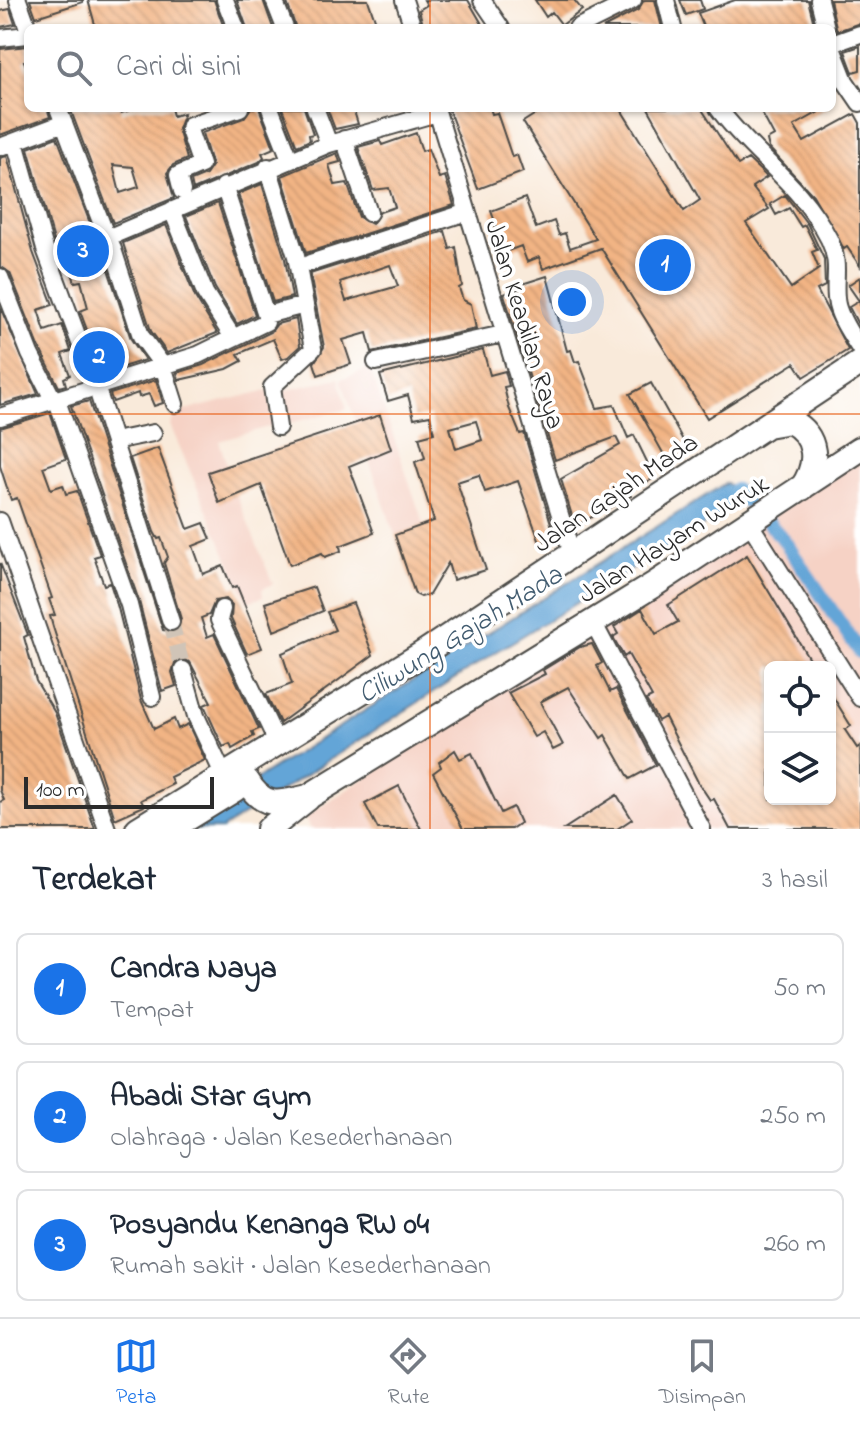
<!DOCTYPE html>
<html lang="id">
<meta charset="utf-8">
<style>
body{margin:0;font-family:"Indie Flower",sans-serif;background:#f6f6f7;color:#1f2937}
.controls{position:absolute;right:24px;bottom:24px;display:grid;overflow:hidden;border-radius:12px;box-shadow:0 2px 6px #0004}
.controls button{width:72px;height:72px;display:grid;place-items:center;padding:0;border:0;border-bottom:2px solid #e0e1e3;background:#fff;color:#1f2937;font:40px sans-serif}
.scale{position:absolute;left:24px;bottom:20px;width:190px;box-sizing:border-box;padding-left:8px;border:4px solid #2b2b2b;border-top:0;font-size:22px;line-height:28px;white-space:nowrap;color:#2b2b2b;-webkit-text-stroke:6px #fff;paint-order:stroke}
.you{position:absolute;left:572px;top:302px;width:28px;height:28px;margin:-20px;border:6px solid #fff;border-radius:50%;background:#1a73e8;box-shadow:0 0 0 12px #1a73e833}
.badge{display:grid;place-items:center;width:52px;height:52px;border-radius:50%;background:#1a73e8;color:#fff;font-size:26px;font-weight:700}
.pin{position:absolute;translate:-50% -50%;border:4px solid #fff;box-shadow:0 2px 8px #0006}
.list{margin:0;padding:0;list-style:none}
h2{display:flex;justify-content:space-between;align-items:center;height:104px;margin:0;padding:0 32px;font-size:34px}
h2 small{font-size:26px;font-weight:400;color:#747a83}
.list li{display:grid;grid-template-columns:52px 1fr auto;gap:24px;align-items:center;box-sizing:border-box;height:112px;margin:0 16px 16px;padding:0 16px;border:2px solid #e0e1e3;border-radius:12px}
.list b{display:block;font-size:30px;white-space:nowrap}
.list p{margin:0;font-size:26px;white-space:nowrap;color:#747a83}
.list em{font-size:26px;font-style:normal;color:#747a83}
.icon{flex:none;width:44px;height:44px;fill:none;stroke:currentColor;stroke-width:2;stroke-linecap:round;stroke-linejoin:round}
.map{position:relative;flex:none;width:860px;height:829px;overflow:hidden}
.search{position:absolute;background:#fff;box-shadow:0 2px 6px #0004;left:24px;right:24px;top:24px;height:88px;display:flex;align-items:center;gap:20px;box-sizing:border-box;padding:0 28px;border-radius:12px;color:#747a83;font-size:30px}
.sheet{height:488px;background:#fff}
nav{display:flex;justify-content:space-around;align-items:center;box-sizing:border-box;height:112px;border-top:2px solid #e0e1e3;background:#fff;font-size:22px;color:#747a83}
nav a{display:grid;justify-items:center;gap:4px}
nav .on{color:#1a73e8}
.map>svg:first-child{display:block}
.built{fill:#f6d2c5;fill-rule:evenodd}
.water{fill:#64a5d7;stroke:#486881;stroke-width:2}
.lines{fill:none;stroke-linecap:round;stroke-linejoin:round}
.canal{stroke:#64a5d7;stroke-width:14}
.building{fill:url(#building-back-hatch);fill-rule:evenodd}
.minor-tunnel{stroke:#d0c4b7;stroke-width:16;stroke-dasharray:16 8;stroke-linecap:butt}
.minor-casing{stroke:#4a4845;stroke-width:20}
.primary-casing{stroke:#4a4845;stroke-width:28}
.minor{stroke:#fff;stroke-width:16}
.primary{stroke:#fff;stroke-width:24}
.grid{fill:none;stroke:#e8590c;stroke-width:2;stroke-opacity:0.55}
.labels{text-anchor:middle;stroke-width:7;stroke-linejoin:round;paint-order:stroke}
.street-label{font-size:26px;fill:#2b2b2b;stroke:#fff}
.water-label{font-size:28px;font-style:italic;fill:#425c70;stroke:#fff}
</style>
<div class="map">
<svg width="860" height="829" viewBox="0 0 860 829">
<defs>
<pattern id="building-back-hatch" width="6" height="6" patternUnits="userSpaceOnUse" patternTransform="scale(2)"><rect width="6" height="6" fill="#f2b484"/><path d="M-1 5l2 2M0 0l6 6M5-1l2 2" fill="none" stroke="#d09b72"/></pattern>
</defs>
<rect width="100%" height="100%" fill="#fff"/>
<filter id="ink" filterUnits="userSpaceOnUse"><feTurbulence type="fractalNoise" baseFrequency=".0125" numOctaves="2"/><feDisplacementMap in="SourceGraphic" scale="16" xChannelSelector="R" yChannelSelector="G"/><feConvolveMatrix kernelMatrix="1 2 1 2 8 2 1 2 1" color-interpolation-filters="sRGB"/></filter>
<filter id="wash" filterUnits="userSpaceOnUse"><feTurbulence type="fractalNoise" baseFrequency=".006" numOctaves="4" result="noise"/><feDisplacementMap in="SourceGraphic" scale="32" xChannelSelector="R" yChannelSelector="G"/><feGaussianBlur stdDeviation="1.8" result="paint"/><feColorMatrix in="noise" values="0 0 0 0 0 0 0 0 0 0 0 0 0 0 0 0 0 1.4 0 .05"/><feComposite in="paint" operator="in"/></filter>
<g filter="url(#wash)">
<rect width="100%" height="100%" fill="#f9eada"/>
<path class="built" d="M370,369l54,156 -29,10 -54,-156z
M339,378l8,31 -61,15 -7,-32z
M268,390l7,35 -56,16 19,58 35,85 -11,5 1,8 -16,5 -77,-177 6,-12z
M860,458v371h-550l-5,-12zM770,667h60v132h-60z"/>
<path class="water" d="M726,483l9,7 2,15 -241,147 -274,177h-45z"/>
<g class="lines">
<path class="canal" d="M719,500l16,-10 11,11
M764,518l19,21 77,113"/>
</g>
<g id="blocks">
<path class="building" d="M30,0h53v2l-47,15z
M88,0h126l10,28h-128z
M237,0h26l10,28h-26z
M286,0h82l10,28h-82z
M424,0h44l14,24 -7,4h-51l-5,-18 8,-5z
M535,0h39l8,10 -20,15 -10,-13 -6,5z
M644,0h11l7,28h-59l35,-18z
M680,0h20l3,9 -17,6z
M735,0h73l7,28h-111l-6,-15z
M830,0h30v23l-23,8z
M10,9l5,15 -15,3v-16z
M28,46v14l-4,1 4,9v38h19l3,9 -50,18v-86z
M860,46v24l-7,2 -8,-21z
M70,108h50l1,5 16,-5h34l2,8 11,-3 -6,16 9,30 -14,6 -6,8 7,25 -61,25zM113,165l20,2 6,20 -19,6z
M251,108h8l15,40 -12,5 2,4 -5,5 -66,28 -2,-9 15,-6 6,-9 -10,-33 42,-15z
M282,108h22l9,26 -4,1 1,5 -13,6z
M327,108h26l5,16 -23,5z
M448,108h42l2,6 5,-1 15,44 5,-2 6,17 -45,17z
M545,108h75l64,103 16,-11 -52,-92h53l37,57 10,-6 19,18 -15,10 17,22 -23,14 45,65 28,-19 -7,-17 5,-2 -12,-25 -4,2 -12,-19 -13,7 -6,-11 15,-9 23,30 16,34 1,27 -8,4 31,60 -44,27 -9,-14 -88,55 -106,-170 -58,21 -4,-12 -12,5 -6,-16 -16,6 -5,-14 -4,1 -4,-10 5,-2 -6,-16 34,-13 11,30 18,-7 5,14 6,-2 5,15 26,-9 -73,-117z
M759,108h67l-32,18 10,16 51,-28 5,9v143l-13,-19 -3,2 -31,-54 -44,-47 -2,-8 7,-4z
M416,133l6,18 6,-2 11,29 6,-2 9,29 -148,48 -24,-77 55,-23 3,9 -11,3 6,20 12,-2 12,34 13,7 8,-12 15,-5 -6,-19 -16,2 -15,-43 22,-6 2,4z
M57,137l36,94 -38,13 -27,-96z
M7,156l26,96 20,53 -15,5 7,21 17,-6 9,26 -9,3 8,21 -6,3 2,7 -7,2 -19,-38 -30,-76 -10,-7v-108z
M262,184l23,75 7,38 -19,5 -35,-108z
M218,203l37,112 -18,9 -22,-36 -29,-72z
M166,225l29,72 22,36 -50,20 -16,-22 -28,-88z
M445,231l5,18 6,-2 6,39 -3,2 4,12 8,4 5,25 -104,23 -5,-19 -24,7 8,24 -33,11 -4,-12 10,-16 -14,-73zM390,265l8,21 -52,15 -6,-19z
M102,251l29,88 14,21 -42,13 -23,-62 8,-3 -7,-27 -6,1 -3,-9 5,-1 -3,-11z
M547,276l20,75 4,-1 4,12 4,-1 18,47 17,-3 14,33 6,-3 21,43 -27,13 3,5 -56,30 -14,-47 59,-34 -4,-8 -61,23 -51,-166 19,-6 -1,-4z
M860,277v51l-11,-21 10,-6 -11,-16z
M0,307l38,87 -38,11z
M296,319l4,27 -12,11 -6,2 -9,-20 -35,15 4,7 -15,8 -48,11 -2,-7 26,-8 68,-33 6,-8z
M483,350l7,25 15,-4 4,15 -5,1 5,21 11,26 4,-1 31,104 -15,6 -22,-62 -33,11 -6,-17 -22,7 29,88 -33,10 -5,-17 -19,32 -8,2 -6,-3 -20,-59 39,-14 -19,-59 10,-4 -6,-21 15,-4 -4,-18 -16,3 -6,-23 -20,6 -8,-26zM476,421l6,19 -26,9 -6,-21z
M156,380l7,23 -9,3 -5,-12 -10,3 -1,-4 -25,9 -3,-8z
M651,383l38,68 -21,11 -38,-68z
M89,401l74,229 12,2 6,-13 -17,-56 4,-6 -7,-19 -3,1 -4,-7 -24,-74 28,-10 30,81 16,-6 7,16 -18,7 10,28 20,-8 9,22 5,-2 25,62 -15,6 -16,-35 1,-14 -6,-6 -11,2 -6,14 -8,3 6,19 7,-3 45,95 -7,3 2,4 -22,13 -2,-5 -7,3 -19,-42 7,-3 -21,-40 -9,-3 -6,4 -3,9 4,14 -14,5 -23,-90 -68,-195z
M50,413l16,46 -23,8 8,22 12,-4 3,9 11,-3 23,64 -6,2 10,28 6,-2 8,25 23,92 13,29 20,-10 4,10 10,-5 17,36 -35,17 3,7 -32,16 3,6 -29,13 -62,-192 -3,-11 5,-1 -6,-16 3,-1 -35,-100 -6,2 -11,-34v-38z
M380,415l11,34 -42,17 25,67 -34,13 1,5 -16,6 -3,-4 -32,12 -29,-80 -42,18 -11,-31z
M747,555l67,112h-44v132h60v-107l21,34 -6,4 12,18 3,-2v83h-130l-16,-30 -4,1 -12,-18 -33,-65 -7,4 -12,-21 6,-3 -24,-43 -4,3 -11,-20 5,-3 -4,-7 28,-18 14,25 22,-12 -10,-17z
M0,563l28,72 -4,2 12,44 19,32 40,116h-95v-27l4,-2 -4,-10z
M314,587l9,24 -49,20 -9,-28z
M353,603l20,52 -93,68 -14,-29 26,-10 -10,-31 53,-23 -8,-18z
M592,644l10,19 -5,3 13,26 6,-3 40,76 -26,14 -25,-44 -4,3 -33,-51 -28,15 23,43 -10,5 -10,-18 -9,5 -26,-44 37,-19 -2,-4 37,-23z
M455,750l5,9 12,-6 29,60 12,-6 7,16 -9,6h-48l-30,-56 8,-6 -2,-5z
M399,786l22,43h-43l-13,-25z
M617,795l15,24 -15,10h-53z"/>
</g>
</g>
<g filter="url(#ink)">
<use href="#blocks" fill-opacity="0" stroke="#4a4845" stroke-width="2"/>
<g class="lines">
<path class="minor-tunnel" d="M171,622l12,48"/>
<g class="minor-casing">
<path id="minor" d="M18,0l10,28
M225,0l11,28
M274,0l11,28
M404,0l9,28
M482,0l19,28
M666,0l7,28
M819,0l7,28
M577,28l56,-28
M0,38l28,-3
M832,44l28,-10
M832,48l13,33 15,22
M58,108l49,130
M270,108l20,51
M315,108l14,36
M436,108l136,446
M718,108c36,49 82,74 111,131 13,27 3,42 8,66 4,16 15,31 23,44
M344,139l25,74
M15,142l30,107 51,137 75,236
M0,147l64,-24
M268,167l28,89 17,93 -41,38 6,40
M224,186l42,129
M182,191l-4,-16 23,-10 -12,-35 1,-5 50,-17
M172,210l33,83 27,43
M109,237l32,99 22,30 12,38
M50,257l57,-19 222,-94 108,-31
M310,263l157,-51
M0,277l30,77 23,45
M376,362l127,-28
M56,398l73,207 23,92
M0,417l198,-62 68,-33v-7l39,-10
M114,441l39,-8
M0,521l107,308
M750,524l110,174
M222,609l-3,11 60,126
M593,622l109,207
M183,670l13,46 28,60"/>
</g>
<g class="primary-casing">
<path id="primary" d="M767,425l23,-4c28,15 29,43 12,67
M247,781c16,28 33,23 61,16l347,-213 205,-135
M138,829l284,-175 438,-291
M170,829l65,-40
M269,829l39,-31"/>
</g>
<use href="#minor" class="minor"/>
<use href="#primary" class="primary"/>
</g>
</g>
<path class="grid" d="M430,0v28M430,108v721M0,414h860"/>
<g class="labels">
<g class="street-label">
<text transform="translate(526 324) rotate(73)" y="9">Jalan Keadilan Raya</text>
<text transform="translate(615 492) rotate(-34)" y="9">Jalan Gajah Mada</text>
<text transform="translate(673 538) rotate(-32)" y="9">Jalan Hayam Wuruk</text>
</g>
<g class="water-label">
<text transform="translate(459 633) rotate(-32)" y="10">Ciliwung Gajah Mada</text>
</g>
</g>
</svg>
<div class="controls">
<button><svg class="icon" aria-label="locate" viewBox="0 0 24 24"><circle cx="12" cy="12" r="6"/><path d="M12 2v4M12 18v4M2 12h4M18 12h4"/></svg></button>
<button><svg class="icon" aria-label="layers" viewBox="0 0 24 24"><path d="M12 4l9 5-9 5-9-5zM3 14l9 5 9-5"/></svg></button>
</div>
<div class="scale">100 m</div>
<div class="you"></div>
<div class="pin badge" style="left:665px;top:265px">1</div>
<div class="pin badge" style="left:99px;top:357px">2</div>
<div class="pin badge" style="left:83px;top:251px">3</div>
<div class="search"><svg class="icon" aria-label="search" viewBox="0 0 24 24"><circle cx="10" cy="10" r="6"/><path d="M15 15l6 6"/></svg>Cari di sini</div>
</div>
<section class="sheet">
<h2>Terdekat<small>3 hasil</small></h2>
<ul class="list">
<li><span class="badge">1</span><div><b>Candra Naya</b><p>Tempat</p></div><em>50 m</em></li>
<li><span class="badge">2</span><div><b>Abadi Star Gym</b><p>Olahraga · Jalan Kesederhanaan</p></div><em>250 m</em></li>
<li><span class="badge">3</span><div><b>Posyandu Kenanga RW 04</b><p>Rumah sakit · Jalan Kesederhanaan</p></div><em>260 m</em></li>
</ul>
</section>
<nav>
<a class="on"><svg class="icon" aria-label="map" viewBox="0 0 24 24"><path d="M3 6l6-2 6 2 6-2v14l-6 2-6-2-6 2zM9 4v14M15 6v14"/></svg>Peta</a>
<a><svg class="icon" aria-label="directions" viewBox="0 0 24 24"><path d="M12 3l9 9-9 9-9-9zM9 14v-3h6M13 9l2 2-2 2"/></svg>Rute</a>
<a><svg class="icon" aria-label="saved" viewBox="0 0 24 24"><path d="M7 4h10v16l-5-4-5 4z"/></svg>Disimpan</a>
</nav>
